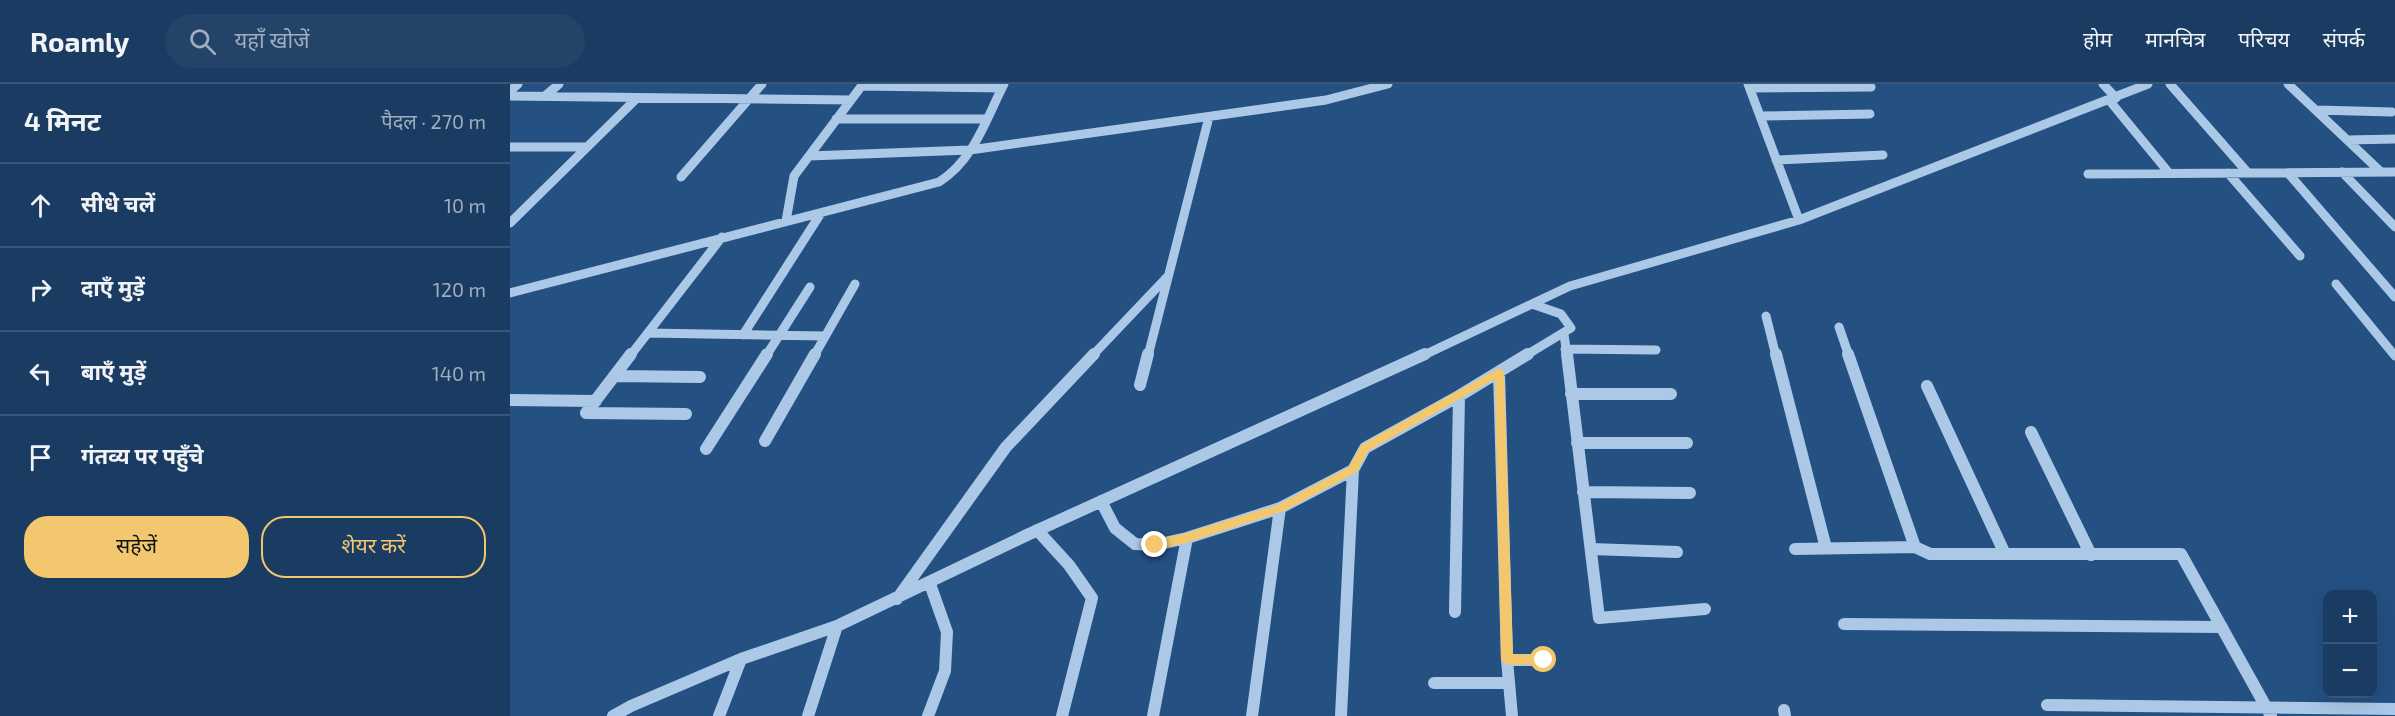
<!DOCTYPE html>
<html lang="hi">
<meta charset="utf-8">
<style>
body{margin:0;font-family:"Exo 2","Noto Sans Devanagari",sans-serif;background:#244368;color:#f1f3f6}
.controls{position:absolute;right:18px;bottom:18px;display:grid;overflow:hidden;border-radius:12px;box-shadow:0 6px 24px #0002}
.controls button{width:54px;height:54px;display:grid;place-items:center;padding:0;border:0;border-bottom:2px solid #395677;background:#1b3c62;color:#f1f3f6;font:30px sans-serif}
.stop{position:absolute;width:18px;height:18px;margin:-14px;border:4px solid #f2c76e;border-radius:50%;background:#fff}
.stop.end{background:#f2c76e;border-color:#fff;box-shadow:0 2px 6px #0008}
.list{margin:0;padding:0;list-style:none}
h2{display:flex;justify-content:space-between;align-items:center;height:78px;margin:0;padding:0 24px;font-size:26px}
h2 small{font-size:20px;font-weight:400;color:#a0adbe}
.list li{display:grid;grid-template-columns:39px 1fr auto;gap:18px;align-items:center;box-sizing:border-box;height:84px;padding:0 24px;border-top:2px solid #395677}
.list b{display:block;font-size:22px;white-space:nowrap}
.list em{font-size:20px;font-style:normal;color:#a0adbe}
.actions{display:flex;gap:12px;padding:18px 24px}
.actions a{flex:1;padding:14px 0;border:2px solid #f2c76e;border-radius:24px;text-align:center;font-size:21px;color:#f2c76e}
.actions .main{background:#f2c76e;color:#111}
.icon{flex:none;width:33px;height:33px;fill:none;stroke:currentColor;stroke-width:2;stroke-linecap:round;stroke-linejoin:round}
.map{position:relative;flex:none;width:1885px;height:632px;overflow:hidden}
header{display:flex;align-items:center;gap:36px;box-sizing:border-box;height:84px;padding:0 30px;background:#1b3c62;border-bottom:2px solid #395677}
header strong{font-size:28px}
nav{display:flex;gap:33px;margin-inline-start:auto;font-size:21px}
.search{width:420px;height:54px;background:#244368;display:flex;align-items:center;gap:15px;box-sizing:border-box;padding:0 21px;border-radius:33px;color:#a0adbe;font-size:22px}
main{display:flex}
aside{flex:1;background:#1b3c62}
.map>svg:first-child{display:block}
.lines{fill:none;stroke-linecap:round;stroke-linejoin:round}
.minor-far1{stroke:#abc9e7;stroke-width:9}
.minor{stroke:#abc9e7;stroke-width:12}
.route{fill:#f2c76e}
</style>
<header>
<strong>Roamly</strong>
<div class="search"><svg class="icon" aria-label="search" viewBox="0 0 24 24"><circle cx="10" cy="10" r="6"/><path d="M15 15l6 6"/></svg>यहाँ खोजें</div>
<nav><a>होम</a><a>मानचित्र</a><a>परिचय</a><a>संपर्क</a></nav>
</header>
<main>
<aside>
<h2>4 मिनट<small>पैदल · 270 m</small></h2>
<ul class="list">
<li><svg class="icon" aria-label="ahead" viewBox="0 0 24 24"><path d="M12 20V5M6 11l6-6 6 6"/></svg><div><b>सीधे चलें</b></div><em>10 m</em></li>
<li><svg class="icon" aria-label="right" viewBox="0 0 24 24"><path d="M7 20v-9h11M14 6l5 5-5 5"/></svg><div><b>दाएँ मुड़ें</b></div><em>120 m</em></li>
<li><svg class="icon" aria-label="left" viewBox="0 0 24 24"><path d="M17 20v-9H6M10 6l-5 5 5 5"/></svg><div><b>बाएँ मुड़ें</b></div><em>140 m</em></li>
<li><svg class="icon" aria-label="arrive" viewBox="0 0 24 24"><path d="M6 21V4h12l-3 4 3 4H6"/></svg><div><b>गंतव्य पर पहुँचे</b></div></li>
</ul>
<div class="actions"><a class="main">सहेजें</a><a>शेयर करें</a></div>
</aside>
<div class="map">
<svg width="1885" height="632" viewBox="0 0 1885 632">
<rect width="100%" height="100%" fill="#245082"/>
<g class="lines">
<path class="minor-far1" d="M1238,0l51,136
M1593,0l13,14
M1660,0l78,89
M1778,0l93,88
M352,2l140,2
M1240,4l121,-1
M0,7l8,-7
M0,12l341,4
M35,12l14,-12
M1599,16l60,73
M1806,26l76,2
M1250,32l110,-2
M326,35h151
M1838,56l47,-1
M0,63h77
M299,72l161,-6 356,-50 62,-16
M1266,76l107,-5
M1832,88l53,55
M1718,89l72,83
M1778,89l107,124
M1578,90l307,-2
M171,93l81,-93
M276,137l8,-45 69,-92
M0,139l127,-125
M1826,200l59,72
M0,209l429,-111c35,-22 47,-63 65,-98
M1256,232l10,40
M1329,243l10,29
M139,249l175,3
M1054,250l3,22
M233,251l78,-122
M1055,265l91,1
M120,272l92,-119
M256,272l44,-69
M304,272l41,-72
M582,272l76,-80
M638,272l61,-239
M912,272l148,-70 229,-66 349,-136
M1015,272l46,-28 -10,-14 -29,-10"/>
<path class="minor" d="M121,270l-45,59 100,1
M1057,270l32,264 106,-9
M1266,270l50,194
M1338,270l67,193 15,7h251l90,162
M989,288l8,288 5,56
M105,292l85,1
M630,301l8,-31
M1417,302l78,168
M1061,310h100
M0,316l86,1
M1521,348l60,123
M255,357l50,-87
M1067,359h110
M196,365l61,-95
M1073,408l107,1
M591,417l14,27 20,16 20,1 32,-7 93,-30 73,-38 12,-22 94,-52 69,-42
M527,446l32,35 23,33 -30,118
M1081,465l86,3
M1285,465l120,-2
M387,515l109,-152 88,-93
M945,528l4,-216
M1334,540l378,3
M997,576h37
M924,599h75
M1537,621l348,4
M1274,626l1,6
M103,632l18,-10 110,-47 96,-33 190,-91 398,-181
M209,632l22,-57
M298,632l29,-90
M418,632l17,-45 2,-39 -17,-48
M643,632l34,-178
M742,632l28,-208
M831,632l12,-246"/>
</g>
<path class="route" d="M989,284l5,4 9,282 31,1 4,2v7l-41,1 -6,-5 -6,-281 -127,72 -11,21 -73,39 -98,32 -31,7 -4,-2v-6l4,-2 31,-7 91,-28 72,-38 12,-22z"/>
</svg>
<div class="controls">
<button>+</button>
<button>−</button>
</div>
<div class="stop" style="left:1034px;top:576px"></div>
<div class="stop end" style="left:645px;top:461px"></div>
</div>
</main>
